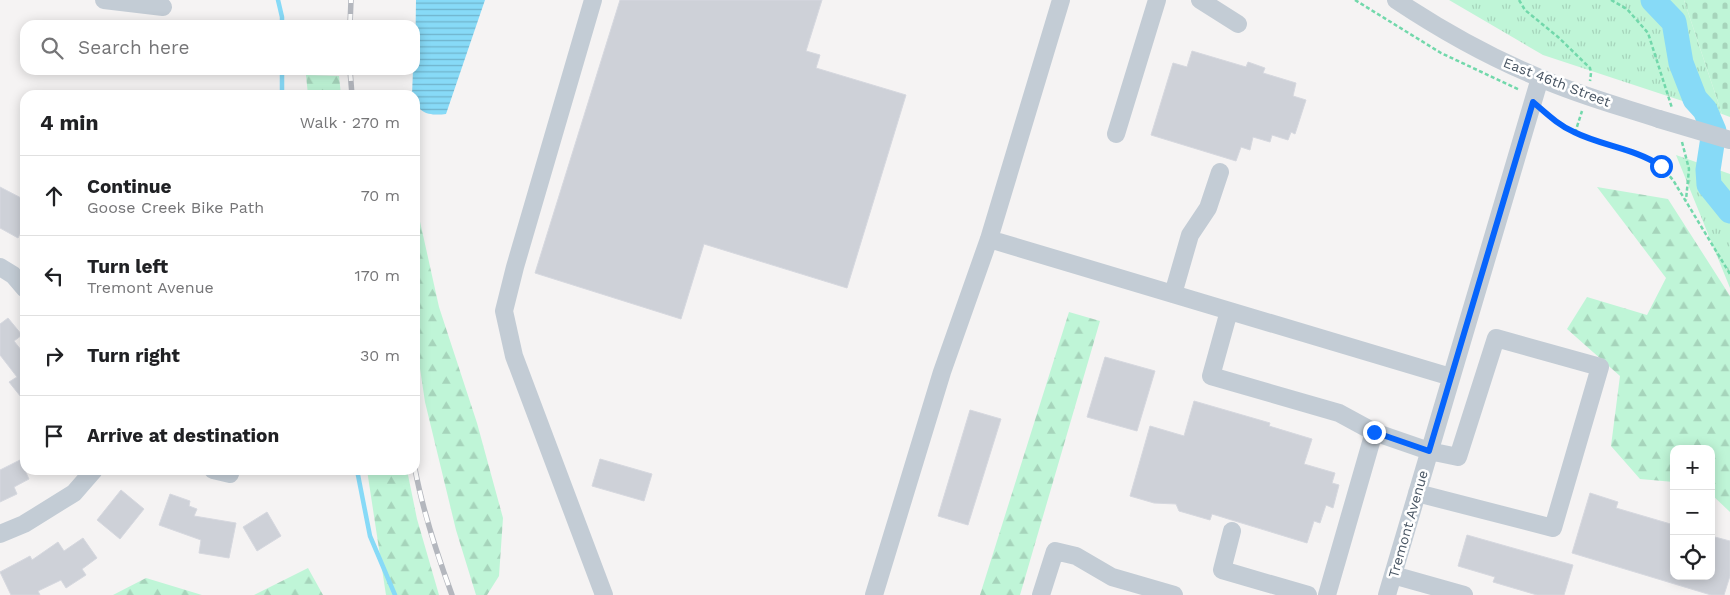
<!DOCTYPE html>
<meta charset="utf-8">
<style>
body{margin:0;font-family:"Work Sans",sans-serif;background:#f6f6f6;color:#202124}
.controls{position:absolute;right:15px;bottom:15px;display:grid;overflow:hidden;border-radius:10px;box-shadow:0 2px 12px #0003}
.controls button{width:45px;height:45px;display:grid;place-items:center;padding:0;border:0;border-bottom:1px solid #e0e0e0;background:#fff;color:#202124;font:25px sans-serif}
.stop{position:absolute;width:15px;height:15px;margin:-11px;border:4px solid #0664fc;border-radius:50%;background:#fff}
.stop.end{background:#0664fc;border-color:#fff;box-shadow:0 1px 5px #0008}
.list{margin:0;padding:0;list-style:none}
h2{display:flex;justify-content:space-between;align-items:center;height:65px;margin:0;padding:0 20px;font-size:21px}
h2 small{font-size:16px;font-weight:400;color:#757577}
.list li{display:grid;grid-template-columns:32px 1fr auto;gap:15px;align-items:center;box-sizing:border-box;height:80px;padding:0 20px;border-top:1px solid #e0e0e0}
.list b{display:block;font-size:19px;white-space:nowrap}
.list p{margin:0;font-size:16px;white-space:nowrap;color:#757577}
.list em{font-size:16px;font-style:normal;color:#757577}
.icon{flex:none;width:28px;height:28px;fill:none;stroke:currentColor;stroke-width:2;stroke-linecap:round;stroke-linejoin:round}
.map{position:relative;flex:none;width:1730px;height:595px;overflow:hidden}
.search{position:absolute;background:#fff;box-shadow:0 2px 12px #0003;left:20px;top:20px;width:400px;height:55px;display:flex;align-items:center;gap:12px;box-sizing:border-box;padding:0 18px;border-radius:15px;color:#757577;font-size:19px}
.panel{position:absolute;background:#fff;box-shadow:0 2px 12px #0003;left:20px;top:90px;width:400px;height:385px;border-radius:15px}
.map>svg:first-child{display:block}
.forest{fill:url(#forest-firs)}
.cemetery{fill:url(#cemetery-stones)}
.park{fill:url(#park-tufts)}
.water{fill:url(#water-rules)}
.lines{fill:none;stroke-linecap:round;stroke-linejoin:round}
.stream{stroke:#87daf7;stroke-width:4.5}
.river{stroke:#87daf7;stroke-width:25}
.building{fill:#ced1d8;stroke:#d6d8df}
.path{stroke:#72d8ab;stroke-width:2.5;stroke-dasharray:4 2.5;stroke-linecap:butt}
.minor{stroke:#c3ccd5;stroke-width:18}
.rail-casing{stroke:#b4b7be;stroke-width:5.5}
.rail{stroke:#fff;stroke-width:4;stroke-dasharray:11;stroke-linecap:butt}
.minor-bridge{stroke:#c3ccd5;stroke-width:18}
.route{stroke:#0664fc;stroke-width:6}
.labels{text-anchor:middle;stroke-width:5;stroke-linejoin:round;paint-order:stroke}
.street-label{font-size:14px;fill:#485563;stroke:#fff}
</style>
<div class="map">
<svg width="1730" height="595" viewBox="0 0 1730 595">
<defs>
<pattern id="forest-firs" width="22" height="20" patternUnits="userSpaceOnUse" patternTransform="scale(1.25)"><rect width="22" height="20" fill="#bff5d7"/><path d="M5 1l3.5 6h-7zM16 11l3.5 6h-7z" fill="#a6d4bb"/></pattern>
<pattern id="cemetery-stones" width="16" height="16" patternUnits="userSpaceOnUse" patternTransform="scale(1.25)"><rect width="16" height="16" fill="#bff5d7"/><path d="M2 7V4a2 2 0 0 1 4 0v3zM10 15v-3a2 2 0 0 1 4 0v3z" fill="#a6d4bb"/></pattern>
<pattern id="park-tufts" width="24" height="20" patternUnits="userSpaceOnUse" patternTransform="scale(1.25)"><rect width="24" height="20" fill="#bff5d7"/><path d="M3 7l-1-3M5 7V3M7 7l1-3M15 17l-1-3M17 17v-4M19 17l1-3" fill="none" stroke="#a6d4bb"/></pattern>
<pattern id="water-rules" width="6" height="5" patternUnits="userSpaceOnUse" patternTransform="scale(1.25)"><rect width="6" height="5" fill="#87daf7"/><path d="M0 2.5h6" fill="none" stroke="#70b4cc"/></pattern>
</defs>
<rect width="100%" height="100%" fill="#f5f3f3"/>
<path class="forest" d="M306,75l33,1 2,19h-33z
M1597,187l71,12 62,97v216l-19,-18v-45h-37v33l-34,-3 -29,-33 9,-70 -53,-47 20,-32 60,18 19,-37z
M415,199l24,108 38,116 26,95 -4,58 -12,19h-11l-20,-65 -31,-128 -10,-67z
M1069,312l31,9 -80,274h-40z
M367,470h40l10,49 22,76h-53z
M308,568l15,27h-69z
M146,578l56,17h-89z"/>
<path class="cemetery" d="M1684,0h46v117l-8,-3z"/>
<path class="park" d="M1449,0h235l38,114 -179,-59z
M1676,155l54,19v114z"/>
<path class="water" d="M416,0h69l-39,114c-15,2 -31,0 -31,-19h-3l1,-25h2z"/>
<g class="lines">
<path class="stream" d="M278,0l4,17v8
M282,95v-25
M357,470l13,66 25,59"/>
<path class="river" d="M1653,0l21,22 7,41 14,36 10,11 9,21 -6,39 1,15 21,26"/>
</g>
<path class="building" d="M620,0h202l-16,51 14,4 -4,13 90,27 -59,193 -143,-44 -23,75 -146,-46z
M1192,51l54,16 2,-5 17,6 -2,5 33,10 -3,13 13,4 -11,34 -4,-2 -3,8 -16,-5 -2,7 -17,-5 -3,13 -9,-3 -5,14 -85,-26 22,-72 14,4z
M0,187l25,13v24l-7,14 -18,-10z
M8,318l14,17 -8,6 11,14v47l-16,-20 8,-5 -17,-22v-31z
M1105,357l50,14 -18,60 -50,-14z
M1194,401l76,22 -1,3 43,13 -8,25 31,9 -3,10 7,2 -6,23 -7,-3 -6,18 -6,-2 -7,22 -95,-29 -2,6 -31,-9 -3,-7 -22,-1 -24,-7 20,-70 34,10z
M970,410l31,9 -33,106 -30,-9z
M600,459l52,15 -8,27 -52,-15z
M20,460l9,19 -15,8 3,7 -17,8v-32z
M121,490l23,19 -24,30 -23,-19z
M1590,493l28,9 -2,6 58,17v51h37v-40l19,5v35l-6,19h-13l-139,-42z
M170,494l20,7 -1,5 8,3 -3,7 42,7 -7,35 -30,-5 2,-13 -42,-15z
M267,512l14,24 -24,15 -14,-24z
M1467,535l106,30 -9,30h-27l-44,-13 2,-5 -37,-11z
M83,538l14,20 -15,11 4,6 -20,13 -5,-8 -23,11 2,4h-29l-11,-23 30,-16 2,4 26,-18 6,9z"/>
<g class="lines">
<path class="path" d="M1355,0l86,53 79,37
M1519,0l6,10 33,27 32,31 1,5 -1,8
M1611,0l16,9 21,24 24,75
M1545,112l15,13 15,8 72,24 14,9 12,14 57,94
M1575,133l7,-22
M1682,142l7,27 -3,31"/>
<path class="minor" d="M104,0l59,7
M593,0l-78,267 -11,44 10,45 90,239
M1200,0l38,24
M1396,0c45,30 93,57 144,78 38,17 79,28 119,41
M1116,134l41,-134
M989,239l462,138
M0,267l13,8 12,14
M1173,294l17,-59 18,-27 12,-36
M1229,311l-18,65 128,37 35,19
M213,470l17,4
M1232,531l-10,39 86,25
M0,534l24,-10 50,-31 20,-23
M1393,575l71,20
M874,595l68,-223 47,-133 72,-239
M1041,595l14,-44 21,5 36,21 62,18
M1327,595l47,-163 55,19 29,6 38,-119 104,29 -47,161 -136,-35
M1387,595l153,-517"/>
<g class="rail-casing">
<path id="rail" d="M350,25l1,-25
M350,70l2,25
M415,469c8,43 22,85 37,126"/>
</g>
<use href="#rail" class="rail"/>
<path class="minor-bridge" d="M1659,119l71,21"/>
</g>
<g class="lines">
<path class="route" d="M1374,432l55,19 104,-349c13,11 25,23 41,30 28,14 60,16 87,34"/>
</g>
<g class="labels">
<g class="street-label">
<text transform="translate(1557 82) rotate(21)" y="5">East 46th Street</text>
<text transform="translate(1408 524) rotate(-74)" y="5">Tremont Avenue</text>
</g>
</g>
</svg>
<div class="controls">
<button>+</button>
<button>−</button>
<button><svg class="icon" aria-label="locate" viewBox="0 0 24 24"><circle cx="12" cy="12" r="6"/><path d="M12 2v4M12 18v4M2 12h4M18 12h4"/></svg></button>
</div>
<div class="stop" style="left:1661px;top:166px"></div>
<div class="stop end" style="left:1374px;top:432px"></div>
<div class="search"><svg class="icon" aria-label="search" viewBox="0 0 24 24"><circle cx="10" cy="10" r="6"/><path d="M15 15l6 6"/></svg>Search here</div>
<section class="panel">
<h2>4 min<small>Walk · 270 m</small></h2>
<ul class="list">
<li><svg class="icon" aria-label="ahead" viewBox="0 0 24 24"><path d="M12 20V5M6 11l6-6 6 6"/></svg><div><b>Continue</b><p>Goose Creek Bike Path</p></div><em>70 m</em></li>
<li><svg class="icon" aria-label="left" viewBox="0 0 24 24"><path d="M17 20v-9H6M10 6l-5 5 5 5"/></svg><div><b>Turn left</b><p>Tremont Avenue</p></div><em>170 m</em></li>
<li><svg class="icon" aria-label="right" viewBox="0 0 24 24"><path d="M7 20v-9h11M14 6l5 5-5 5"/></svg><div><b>Turn right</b></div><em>30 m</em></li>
<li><svg class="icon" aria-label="arrive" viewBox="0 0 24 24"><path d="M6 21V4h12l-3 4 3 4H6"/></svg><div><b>Arrive at destination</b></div></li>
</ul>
</section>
</div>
